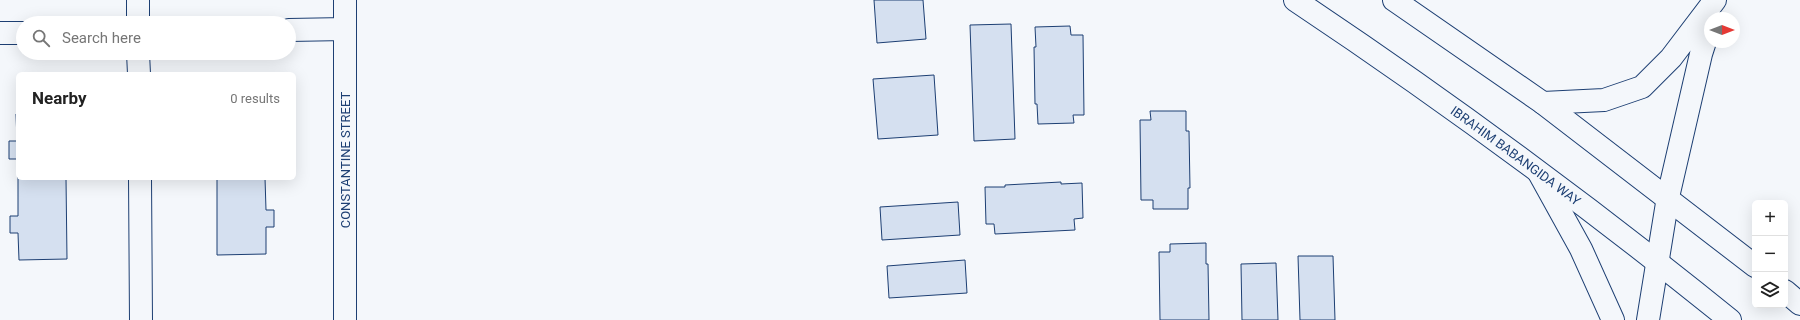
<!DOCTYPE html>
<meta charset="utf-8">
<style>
body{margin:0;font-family:Roboto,sans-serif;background:#f6f6f6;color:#222}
.controls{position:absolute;right:12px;bottom:12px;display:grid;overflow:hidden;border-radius:6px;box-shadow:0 4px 16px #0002}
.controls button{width:36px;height:36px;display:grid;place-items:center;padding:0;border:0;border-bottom:1px solid #e0e0e0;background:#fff;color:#222;font:20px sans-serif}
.compass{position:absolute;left:1704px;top:12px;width:36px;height:36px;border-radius:50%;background:#fff;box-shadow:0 4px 16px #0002;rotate:90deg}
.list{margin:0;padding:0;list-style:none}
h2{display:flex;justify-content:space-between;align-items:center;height:52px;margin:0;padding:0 16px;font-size:17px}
h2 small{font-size:13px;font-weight:400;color:#767676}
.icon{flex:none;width:22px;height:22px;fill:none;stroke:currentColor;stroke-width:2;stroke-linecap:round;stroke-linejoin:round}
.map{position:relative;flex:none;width:1800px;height:320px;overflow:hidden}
.search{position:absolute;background:#fff;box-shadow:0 4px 16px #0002;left:16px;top:16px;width:280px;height:44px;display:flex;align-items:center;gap:10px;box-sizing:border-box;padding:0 14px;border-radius:22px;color:#767676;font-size:15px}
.panel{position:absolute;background:#fff;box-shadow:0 4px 16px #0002;left:16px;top:72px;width:280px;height:108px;border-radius:6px}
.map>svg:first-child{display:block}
.building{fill:#d5e0f0;stroke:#1d3f73}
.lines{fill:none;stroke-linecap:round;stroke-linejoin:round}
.minor-casing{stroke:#1d3f73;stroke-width:24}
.major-casing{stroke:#1d3f73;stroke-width:24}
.highway-casing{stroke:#1d3f73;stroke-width:24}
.minor{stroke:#f4f7fb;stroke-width:22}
.major{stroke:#f4f7fb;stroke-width:22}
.highway{stroke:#f4f7fb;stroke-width:22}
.labels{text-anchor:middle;stroke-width:3;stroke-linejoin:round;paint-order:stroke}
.street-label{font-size:13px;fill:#1d3f73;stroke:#f4f7fb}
</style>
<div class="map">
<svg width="1800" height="320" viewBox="0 0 1800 320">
<rect width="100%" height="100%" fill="#f4f7fb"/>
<path class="building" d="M874,0h49l3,39 -49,4z
M1011,24l4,115 -41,2 -4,-116z
M1070,26l1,9h12l1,80h-11l1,8 -36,1 -1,-20h-2l-1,-57h2l-1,-20z
M934,75l4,60 -60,4 -5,-60z
M1150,111h36v20h3l1,57h-2v21h-35v-9h-12l-1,-80h11z
M16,114h2v64h48l1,81 -48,1 -1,-27h-8v-17h8v-57h-9v-18h8z
M217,178h48l1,32h8v17h-8v27l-49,1z
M1061,182v2l21,-1 1,35 -9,1 1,11 -80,4 -1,-10h-8l-1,-37h20v-2z
M958,202l2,33 -78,5 -2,-33z
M1206,243v21h2l1,56h-49l-1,-68h11v-8z
M1298,256h35l2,64h-35z
M965,260l2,33 -78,5 -2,-32z
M1276,263l2,57h-36l-1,-56z"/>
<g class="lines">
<g class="minor-casing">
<path id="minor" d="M138,0v23
M289,30l56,-1
M0,33h23
M138,53l1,21
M140,178l1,142
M345,320v-320"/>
</g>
<g class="major-casing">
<g id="major">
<path id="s1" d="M1295,0c150,100 295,207 435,320"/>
<path d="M1394,0l149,103 212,163"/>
<path d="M1785,291l15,13"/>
</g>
</g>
<g class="highway-casing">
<path id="highway" d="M1543,103l61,-3 38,-13 29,-29 44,-58
M1539,173l42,76 32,71
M1648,320l20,-123 33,-143 9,-28"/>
</g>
<use href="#minor" class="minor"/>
<use href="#major" class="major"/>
<use href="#highway" class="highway"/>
</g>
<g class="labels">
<g class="street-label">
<text dy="5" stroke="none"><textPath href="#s1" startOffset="270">IBRAHIM BABANGIDA WAY</textPath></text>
<text transform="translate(345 160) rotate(-90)" y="5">CONSTANTINE STREET</text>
</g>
</g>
</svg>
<div class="controls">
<button>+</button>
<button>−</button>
<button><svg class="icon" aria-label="layers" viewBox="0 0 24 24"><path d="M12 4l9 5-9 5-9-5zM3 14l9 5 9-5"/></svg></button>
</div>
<svg class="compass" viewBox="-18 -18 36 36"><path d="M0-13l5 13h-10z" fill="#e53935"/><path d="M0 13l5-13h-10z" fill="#767676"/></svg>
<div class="search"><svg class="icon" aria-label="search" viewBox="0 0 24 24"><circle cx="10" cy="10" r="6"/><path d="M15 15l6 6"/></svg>Search here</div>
<section class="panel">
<h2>Nearby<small>0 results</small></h2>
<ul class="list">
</ul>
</section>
</div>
